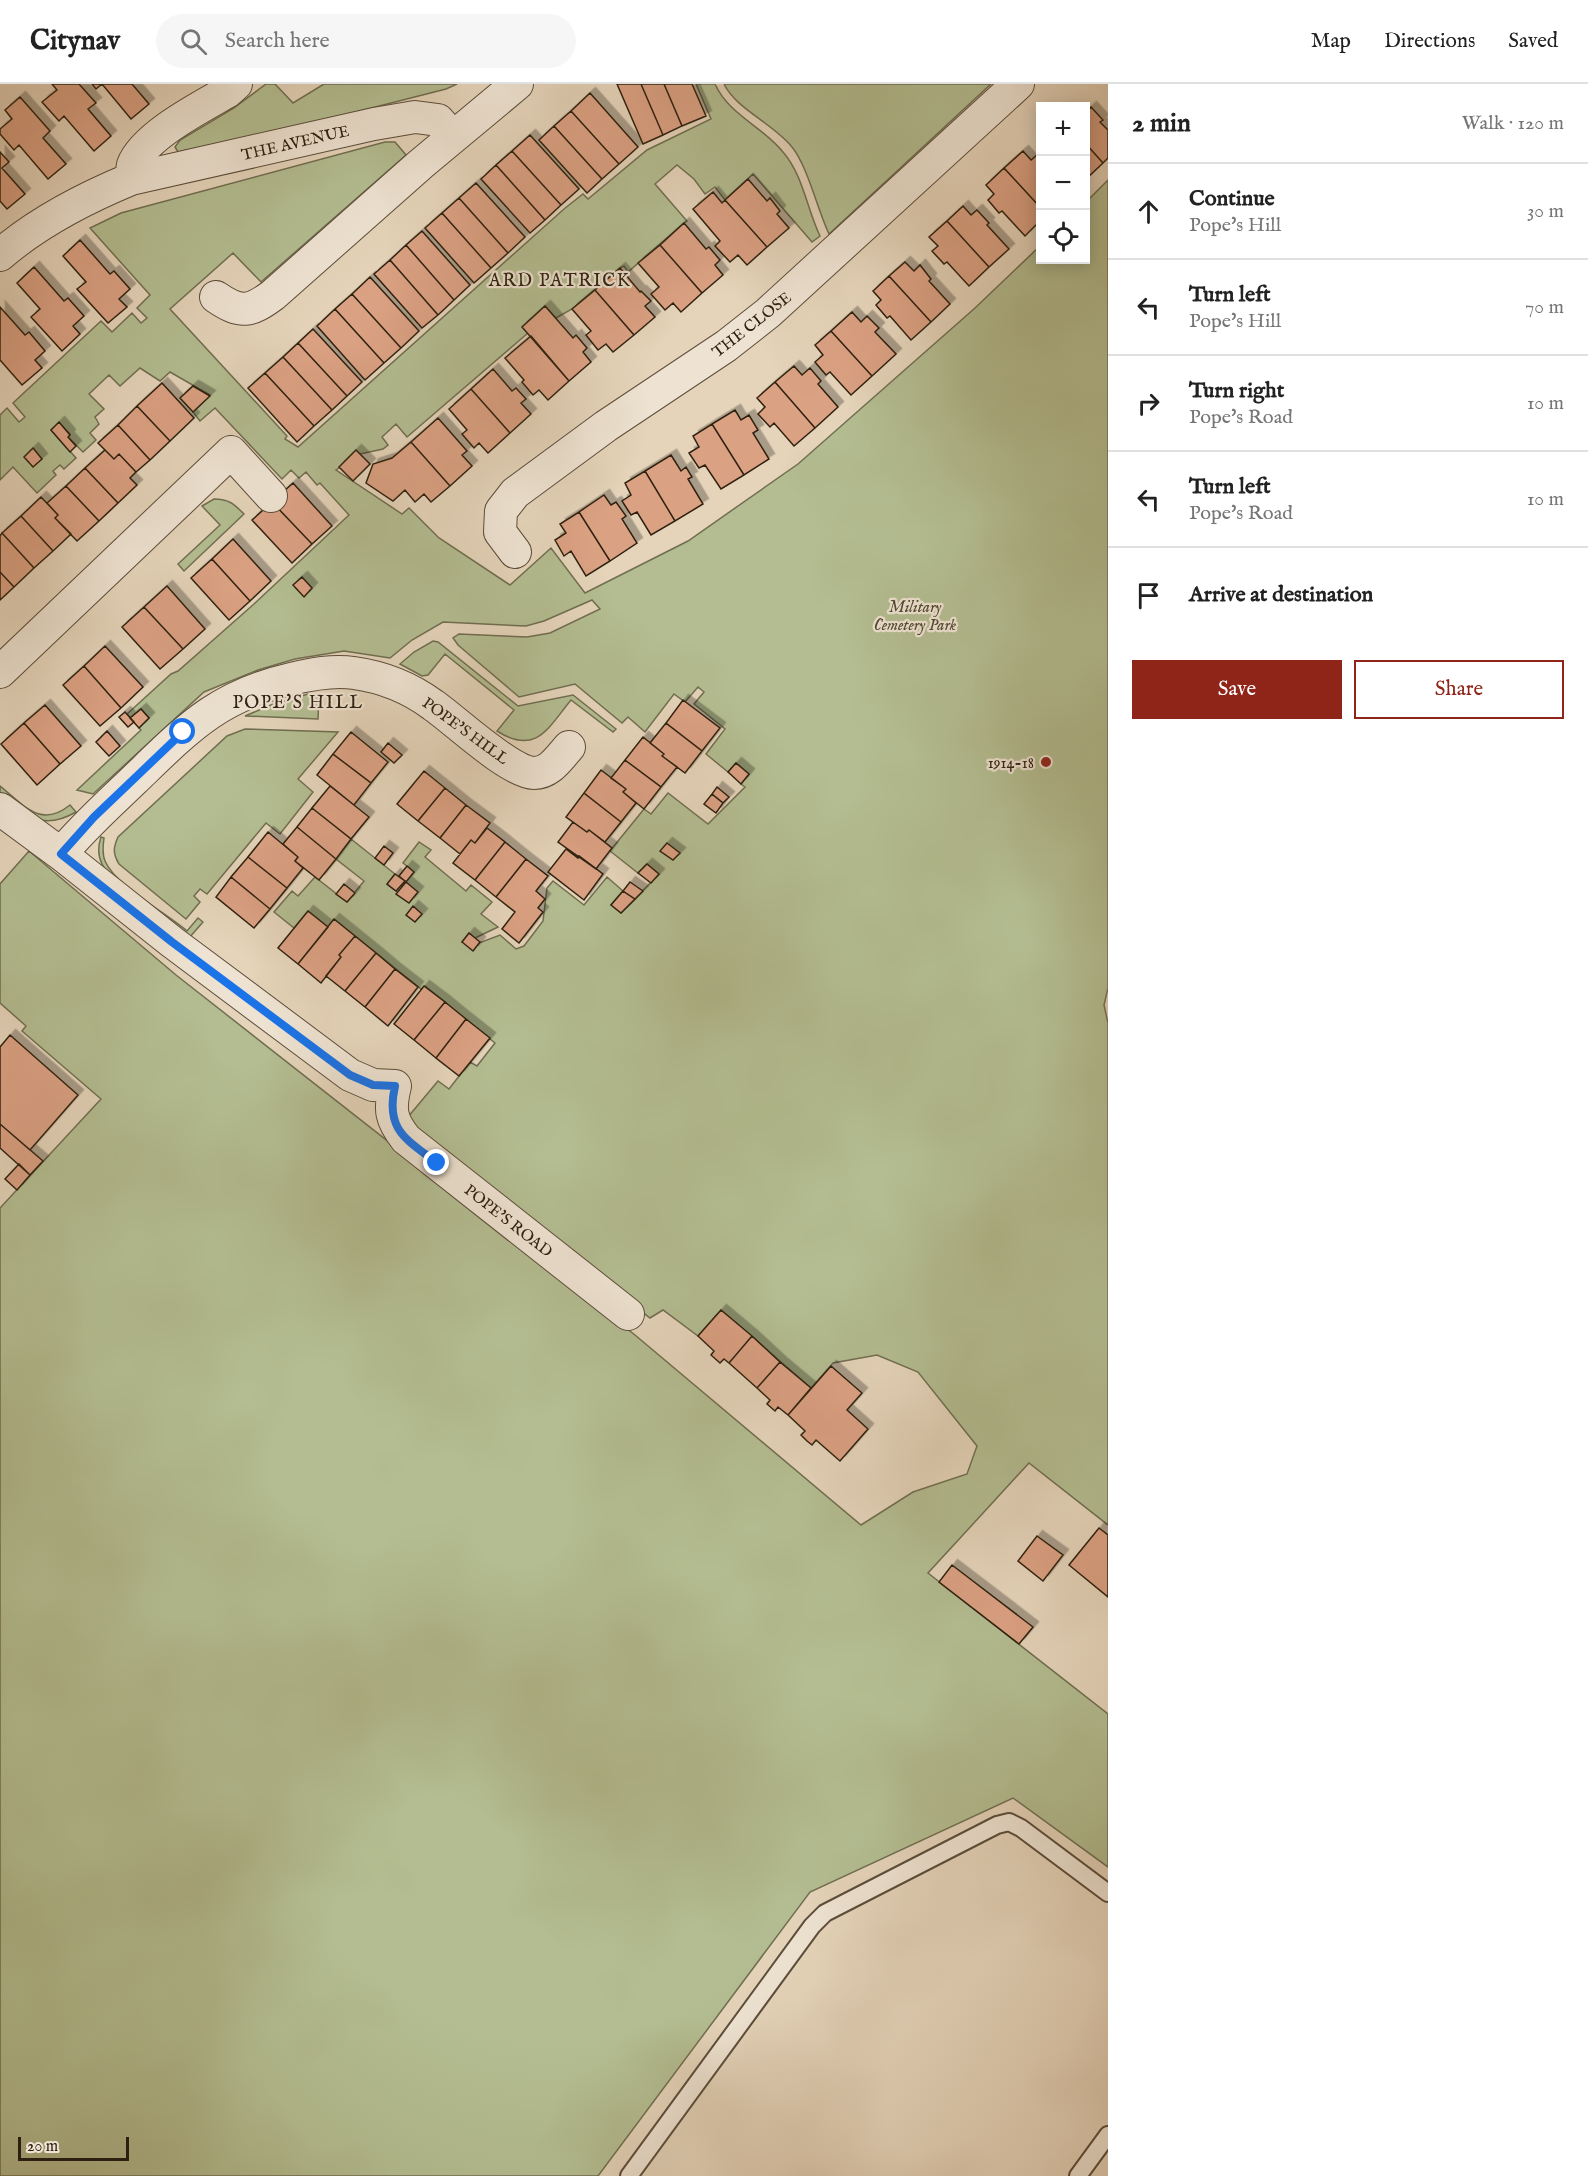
<!DOCTYPE html>
<meta charset="utf-8">
<style>
body{margin:0;font-family:"IM FELL English",serif;background:#f6f6f6;color:#222}
.controls{position:absolute;right:18px;top:18px;display:grid;overflow:hidden;border-radius:0px;box-shadow:0 3px 15px #0003}
.controls button{width:54px;height:54px;display:grid;place-items:center;padding:0;border:0;border-bottom:2px solid #e0e0e0;background:#fff;color:#222;font:30px sans-serif}
.scale{position:absolute;left:18px;bottom:15px;width:111px;box-sizing:border-box;padding-left:6px;border:3px solid #2e2011;border-top:0;font-size:16px;line-height:21px;white-space:nowrap;color:#2e2011;-webkit-text-stroke:4px #eee3d2;paint-order:stroke}
.stop{position:absolute;width:18px;height:18px;margin:-14px;border:4px solid #1a73e8;border-radius:50%;background:#fff}
.stop.end{background:#1a73e8;border-color:#fff;box-shadow:0 2px 6px #0008}
.list{margin:0;padding:0;list-style:none}
h2{display:flex;justify-content:space-between;align-items:center;height:78px;margin:0;padding:0 24px;font-size:26px}
h2 small{font-size:20px;font-weight:400;color:#767676}
.list li{display:grid;grid-template-columns:39px 1fr auto;gap:18px;align-items:center;box-sizing:border-box;height:96px;padding:0 24px;border-top:2px solid #e0e0e0}
.list b{display:block;font-size:22px;white-space:nowrap}
.list p{margin:0;font-size:20px;white-space:nowrap;color:#767676}
.list em{font-size:20px;font-style:normal;color:#767676}
.actions{display:flex;gap:12px;padding:18px 24px}
.actions a{flex:1;padding:14px 0;border:2px solid #8f2418;border-radius:0px;text-align:center;font-size:21px;color:#8f2418}
.actions .main{background:#8f2418;color:#fff}
.icon{flex:none;width:33px;height:33px;fill:none;stroke:currentColor;stroke-width:2;stroke-linecap:round;stroke-linejoin:round}
.map{position:relative;flex:none;width:1108px;height:2092px;overflow:hidden}
header{display:flex;align-items:center;gap:36px;box-sizing:border-box;height:84px;padding:0 30px;background:#fff;border-bottom:2px solid #e0e0e0}
header strong{font-size:28px}
nav{display:flex;gap:33px;margin-inline-start:auto;font-size:21px}
.search{width:420px;height:54px;background:#f6f6f6;display:flex;align-items:center;gap:15px;box-sizing:border-box;padding:0 21px;border-radius:33px;color:#767676;font-size:22px}
main{display:flex}
aside{flex:1;background:#fff}
.map>svg:first-child{display:block}
.green{fill:#b3bd91;stroke:#706e51;stroke-width:1.5}
.building{fill:#dba183;stroke:#2e2011;stroke-width:1.5;filter:url(#shadow)}
.lines{fill:none;stroke-linecap:round;stroke-linejoin:round}
.service-casing{stroke:#5c4d3b;stroke-width:20}
.minor-casing{stroke:#5c4d3b;stroke-width:34}
.service{stroke:#eee3d2;stroke-width:16}
.minor{stroke:#eee3d2;stroke-width:32}
.route{stroke:#1a73e8;stroke-width:8}
.poi-dot{fill:#8f2418;stroke:#eee3d2;stroke-width:2}
.labels{text-anchor:middle;stroke-width:4.5;stroke-linejoin:round;paint-order:stroke}
.street-label{font-size:16px;fill:#2e2011;stroke:#eee3d2}
.park-label{font-size:16px;font-style:italic;fill:#4f4731;stroke:#eee3d2}
.poi-label{font-size:16px;fill:#2e2011;stroke:#eee3d2;text-anchor:end}
.neighbourhood-label{font-size:18px;letter-spacing:1.5px;fill:#2e2011;stroke:#eee3d2}
</style>
<header>
<strong>Citynav</strong>
<div class="search"><svg class="icon" aria-label="search" viewBox="0 0 24 24"><circle cx="10" cy="10" r="6"/><path d="M15 15l6 6"/></svg>Search here</div>
<nav><a>Map</a><a>Directions</a><a>Saved</a></nav>
</header>
<main>
<div class="map">
<svg width="1108" height="2092" viewBox="0 0 1108 2092">
<defs>
<filter id="shadow"><feDropShadow dx="5.5" dy="-5.5" stdDeviation="0" flood-color="#0004"/></filter>
</defs>
<rect width="100%" height="100%" fill="#e5d4ba"/>
<filter id="stains"><feTurbulence type="fractalNoise" baseFrequency=".00333" numOctaves="4"/><feColorMatrix values="0 0 0 0 .2 0 0 0 0 .09 0 0 0 0 .02 0 0 0 .5 -.17"/></filter>
<radialGradient id="worn" r=".72"><stop offset=".6" stop-color="#630" stop-opacity="0"/><stop offset="1" stop-color="#630" stop-opacity=".3"/></radialGradient>
<path class="green" d="M266,0h9l18,19 31,-19h133l-11,5 -157,40 -111,23 -3,-5 5,-7 54,-32z
M696,0h19c14,31 47,42 68,68 20,23 24,57 37,84l-8,6 -59,-68 -28,26 -10,-13 -10,7 -11,-15 -17,-14 -22,19 32,37 -3,2 -56,49 -4,-6 -4,2 -48,41 -16,9 -11,-12 -22,20 5,7 -121,104 -11,-13 -14,13 6,8 -5,4 -23,5 -24,16 66,44 7,-6 30,30 71,47 41,-37 34,45 103,-52 110,-77 177,-156 65,-62v14h46v-58l22,-22v808l-4,17 4,18v502l-79,-62 -101,110 180,141v153l-95,-69 -203,94 -212,284h-598v-968l101,-109 -79,-68 4,-5 -26,-23v-119l29,-33 147,124 459,360 226,190 52,-33 54,-18 10,-28 -59,-74 -41,-17 -44,8 -22,25 -90,-78 -23,26 -35,-26 -13,8 -247,-195 35,-42 11,8 21,-27 7,4 18,-23 -70,-57 -4,3 -87,-70 -6,8 -20,-16 -14,17 -20,-16 18,-21 6,5 17,-19 32,25 17,-21 -28,-22 15,-20 44,35 -8,10 9,7 18,-19 -11,-9 16,-21 12,8 -6,7 41,34 5,-6 21,17 -11,12 17,13 -23,11 -6,-5 -7,9 17,1 21,-8 16,14 8,-3 19,-25 4,-33 6,-7 31,24 23,-28 16,14 -12,14 10,8 38,-39 -12,-10 -9,9 -28,-22 34,-42 7,5 17,-21 40,31 37,-37 -4,-3 8,-10 -13,-11 -8,9 -22,-18 19,-25 -31,-25 10,-12 -6,-5 -13,15 -11,-8 -29,38 -17,-15 -6,6 -47,-39 -56,13 -61,-52 -5,-7 6,-4 68,3 23,-4 50,-24 -8,-9 -48,21 -18,5 -83,-4 -31,18 -22,18 -46,-7 -49,8 -37,11 -54,22 -111,102 -16,-4 64,-60 -2,-2 10,-10 -8,-9 -11,9 -3,-4 44,-40 7,-3 76,-67 95,-89 -29,-32 -3,2 -11,-13 -7,6 -8,-8 -9,9 -67,-71 -15,13 -7,-9 17,-17 -40,-23 -10,9 -20,-13 -20,18 -11,-11 -20,19 15,15 -9,8 4,7 -9,9 6,7 -13,12 -15,-15 2,-3 -11,-11 -8,7 25,28 -12,11 -4,-4 -7,6 3,4 -19,18 -24,-26 -13,13v-65l7,-7 12,14 6,-5 -12,-14 88,-82 11,11 20,-19 9,10 6,-5 -10,-10 13,-13 -60,-67 31,-15 264,-71h10l11,13 -145,127 -28,-29 -63,56 117,127 -2,3 13,8 266,-238 19,-15 5,5 59,-49 64,-31z
M724,0h267l-162,150c-11,-23 -22,-69 -37,-87 -18,-23 -56,-38 -68,-63z
M214,415c15,0 20,5 30,15l-60,57 -6,-7 42,-39 -18,-19z
M433,557l5,1 80,64 55,-11 43,34 -3,3 -42,-32c-23,28 -35,56 -74,31l17,-21 -69,-56 -17,21 -6,1 -22,-12 14,-12z
M308,610h11l-1,25 -73,-3 26,-11z
M245,645l93,3 -40,47 15,13 -33,42 -14,-11 -59,71 -7,-5 -6,7 6,6 -14,17 -67,-55c-6,-10 -6,-16 -1,-27l109,-101z
M0,702c24,19 40,43 70,19l6,7c-35,20 -49,3 -76,-19z
M101,753l3,1c-1,7 -2,16 1,23 10,24 61,52 82,70l11,-13 5,4 -14,16c-22,-17 -75,-51 -87,-74 -4,-8 -4,-18 -1,-27z"/>
<path class="building" d="M52,0h27l17,19 -8,6 23,27 -17,15 -30,-35 -5,5 -17,-19 15,-12z
M92,0h40l17,20 -18,15 -29,-35 -6,5z
M617,0h24l22,51 -20,9z
M641,0h23l18,42 -19,9z
M664,0h28l14,32 -24,10z
M590,9l48,54 -19,17 -48,-53z
M20,13l30,34 -7,7 23,26 -18,15 -29,-34 -5,5 -14,-16v-5l12,-10 -7,-9z
M1091,23l12,13 -3,2 8,8v28l-5,5 -17,-19v-32z
M571,27l48,53 -17,15 -48,-53z
M554,42l48,53 -15,14 -48,-53z
M530,51l49,54 -18,16 -49,-54z
M1086,60l17,19 -17,16z
M512,67l49,54 -16,15 -49,-55z
M1023,67l8,9 6,-5 3,4v48l-36,-39z
M0,68l9,10 -7,6 23,26 -18,15 -7,-8z
M496,81l49,55 -15,13 -49,-54z
M1004,84l36,39v14l-15,15 -23,-25 -3,2 -11,-13 6,-6 -8,-9z
M748,95l19,22 3,-3 10,13 -3,3 12,14 -22,19 -42,-47z
M476,99l49,54 -17,16 -49,-55z
M713,108l9,11 3,-3 42,47 -20,18 -9,-10 -8,7 -15,-16 5,-5 -27,-32z
M459,114l49,55 -17,15 -49,-55z
M963,122l8,9 6,-5 12,13 -2,2 22,24 -20,18 -42,-46z
M442,129l49,55 -17,15 -49,-55z
M947,137l42,46 -20,19 -22,-24 -3,2 -12,-13 6,-5 -9,-9z
M684,139l22,26 3,-2 11,13 -5,5 8,10 -21,18 -42,-48z
M422,147l48,54 -16,15 -48,-55z
M80,156l30,34 4,-3 16,18 -11,10 8,8 -19,16 -31,-34 9,-7 -23,-26z
M406,161l48,55 -16,15 -48,-55z
M660,161l42,48 -21,19 -8,-9 -8,7 -14,-16 8,-7 -21,-24z
M390,176l48,55 -16,13 -48,-54z
M905,178l9,9 6,-6 11,14 -2,2 21,23 -19,18 -42,-46z
M34,183l30,34 4,-3 16,18 -11,10 7,8 -18,17 -31,-34 9,-8 -23,-26z
M620,184l20,24 1,-1 10,10 -6,5 10,11 -21,18 -39,-45z
M889,192l42,46 -20,18 -21,-24 -3,2 -11,-13 5,-5 -8,-9z
M370,193l49,54 -18,17 -49,-54z
M595,206l39,45 -21,17 -7,-8 -8,6 -12,-15 5,-4 -19,-22z
M352,210l49,54 -17,15 -49,-54z
M545,222l28,32 3,-3 11,13 -4,4 8,10 -22,19 -47,-54z
M0,223l25,28 4,-3 16,19 -10,9 7,8 -20,17 -22,-25z
M335,225l49,54 -19,17 -48,-54z
M852,228l9,10 6,-6 12,12 -4,4 21,22 -24,22 -41,-45z
M313,245l49,53 -15,14 -49,-53z
M831,247l41,45 -21,19 -21,-23 -4,3 -11,-13 8,-7 -8,-10z
M531,252l38,45 -21,19 -9,-10 -6,5 -11,-13 2,-2 -19,-22z
M298,259l49,53 -15,14 -49,-53z
M283,273l49,53 -18,16 -49,-53z
M794,282l8,9 8,-7 11,13 -3,3 20,23 -23,21 -40,-46z
M493,285l19,22 4,-3 10,11 -5,4 10,11 -21,19 -39,-44z
M265,289l49,53 -17,16 -49,-54z
M775,298l40,46 -21,18 -20,-23 -4,4 -12,-13 7,-7 -8,-9z
M162,299l32,35 -24,23 -33,-35z
M193,302l17,10 -17,16 -13,-14z
M471,305l39,44 -22,20 -9,-10 -5,5 -12,-14 5,-4 -18,-21z
M137,322l33,35 -20,19 -32,-35z
M735,326l6,10 8,-5 9,15 -5,3 16,26 -25,16 -32,-51z
M438,334l29,33 -5,4 10,11 -22,20 -39,-44z
M59,338l11,13 -2,2 8,9 -6,6 -19,-22z
M712,340l32,51 -23,14 -16,-24 -6,3 -10,-15 10,-6 -6,-11z
M118,341l32,35 -14,12 -17,-18 -5,5 -16,-16z
M411,358l39,44 -19,16 -7,-8 -9,8 -10,-12 -12,11 -27,-18 7,-19 19,-6z
M33,364l9,11 -9,8 -9,-10z
M105,366l9,9 5,-5 17,18 -6,6 7,7 -19,18 -33,-35z
M356,366l14,14 -17,17 -14,-14z
M671,371l10,16 5,-4 6,10 -4,2 15,25 -28,17 -30,-50z
M85,384l33,35 -19,18 -33,-35z
M645,387l30,50 -24,14 -14,-23 -6,3 -9,-14 9,-6 -6,-12z
M293,399l39,43 -20,18 -40,-42z
M66,402l33,35 -22,20 -22,-23 3,-3 -11,-12z
M604,411l7,10 5,-3 10,14 -4,3 15,24 -27,18 -31,-49z
M41,413l17,18 -3,3 16,16 -18,17 -32,-35z
M272,418l40,42 -20,19 -40,-43z
M579,428l31,49 -24,15 -15,-25 -7,5 -9,-16 11,-7 -6,-9z
M21,432l32,35 -19,17 -32,-35z
M2,449l32,35 -20,19 -14,-15v-36z
M233,455l38,42 -21,20 -38,-42z
M212,475l38,42 -21,19 -38,-42z
M0,488l14,15 -14,13z
M302,493l10,11 -8,9 -11,-12z
M167,502l38,43 -22,20 -39,-42z
M144,523l39,42 -23,20 -38,-42z
M105,562l38,41 -22,21 -37,-42z
M84,582l37,42 -21,18 -37,-41z
M683,616l37,28 -18,23 -36,-28z
M45,621l36,41 -21,18 -36,-41z
M141,625l8,9 -10,10 -9,-10z
M125,628l9,10 -6,5 -9,-10z
M24,639l36,41 -23,21 -36,-41z
M666,639l36,28 -17,22 -23,-17 2,-2 -14,-11z
M107,647l13,15 -11,10 -13,-14z
M351,648l37,30 -17,21 -38,-29z
M643,653l21,17 -2,2 15,11 -16,20 -36,-27z
M388,659l14,12 -8,8 -13,-11z
M333,670l38,29 -17,22 -37,-30z
M625,676l36,27 -17,22 -21,-17 3,-3 -15,-11z
M736,679l13,11 -8,10 -13,-12z
M601,686l25,19 -3,3 13,11 -15,19 -37,-29z
M424,687l21,17 -27,33 -21,-17z
M330,702l39,31 -18,22 -39,-31z
M717,703l12,10 -6,6 -11,-9z
M445,704l21,17 -26,33 -22,-17z
M584,709l37,29 -16,20 -16,-12 -2,2 -21,-15z
M712,710l11,9 -7,10 -12,-9z
M466,721l24,18 -15,20 -4,-3 -11,14 -20,-16z
M312,724l39,31 -15,20 -39,-32z
M573,738l14,10 2,-2 23,18 -16,21 -38,-27z
M297,743l39,32 -17,21 -24,-19 3,-4 -15,-13z
M487,744l18,14 -30,38 -22,-17 18,-23 4,3z
M268,748l30,25 -3,4 8,7 -16,20 -39,-31z
M505,758l21,17 -30,38 -21,-17z
M667,759l13,10 -7,7 -13,-9z
M384,762l9,7 -9,12 -9,-7z
M566,765l12,9 1,-2 24,18 -19,26 -36,-28z
M248,773l39,31 -17,21 -39,-32z
M526,775l22,17 -12,15 9,8 -7,9 5,4 -24,31 -17,-14 13,-17 -19,-15z
M647,780l12,10 -8,9 -13,-10z
M407,782l7,6 -8,10 -7,-6z
M395,790l10,7 -9,10 -9,-7z
M231,793l39,32 -16,19 -38,-31z
M406,798l12,10 -9,11 -13,-9z
M630,798l13,9 -8,8 -12,-8z
M344,800l11,9 -8,9 -11,-8z
M623,807l12,8 -14,14 -10,-8z
M413,822l9,8 -7,8 -9,-7z
M308,827l20,16 -30,37 -20,-16z
M334,835l21,17 -16,19 2,2 -20,26 -23,-19z
M469,849l11,9 -7,9 -11,-9z
M355,852l21,17 -31,38 -19,-15 15,-19 -2,-2z
M376,869l19,16 -30,38 -20,-16z
M395,885l23,18 -30,39 -23,-19z
M424,902l21,16 -31,38 -20,-16z
M445,918l21,17 -30,39 -22,-18z
M466,935l24,19 -31,38 -23,-18z
M10,951l68,60 -48,55 -30,-26v-77z
M0,1040l43,37 -13,14 -30,-27z
M19,1080l11,11 -13,15 -12,-11z
M721,1226l31,26 -23,27 -5,-4 -4,4 -9,-8 3,-4 -16,-15z
M752,1252l28,26 -23,26 -28,-25z
M780,1278l31,26 -23,27 -10,-8 -3,4 -8,-7 3,-4 -13,-12z
M831,1282l31,27 -15,17 21,19 -28,32 -24,-21 -4,5 -5,-4 -6,-6 4,-4 -17,-16z
M1099,1444l9,7v62l-39,-32z
M1037,1452l26,19 -20,26 -25,-20z
M952,1481l81,62 -14,17 -80,-62z"/>
<g class="lines">
<g class="service-casing">
<path id="service" d="M629,2092l183,-250 13,-13 172,-88 12,-3 12,6 87,65
M1078,2092l30,-41"/>
</g>
<g class="minor-casing">
<path id="minor" d="M131,95c1,-4 1,-10 2,-14 11,-29 68,-58 94,-73l9,-8
M0,171c38,-33 85,-57 131,-76l243,-55 41,-7 23,3 15,17
M216,213c25,17 34,15 57,-2l148,-131 96,-80
M515,468l-15,-20 1,-21 14,-18 91,-67 120,-80 42,-33 250,-229
M0,588l231,-220 40,44
M0,725l61,45 111,88 178,133 23,10 22,1c-6,24 -4,34 11,53l222,175
M61,770c22,-27 48,-50 73,-74 53,-51 83,-84 157,-101 21,-5 42,-9 63,-6 29,4 56,15 79,32 22,15 76,67 101,68 16,0 25,-15 35,-26"/>
</g>
<use href="#service" class="service"/>
<use href="#minor" class="minor"/>
</g>
<g class="lines">
<path class="route" d="M183,648l-89,85 -33,37 111,88 178,133 23,10 22,1c-10,44 11,53 42,77"/>
</g>
<circle class="poi-dot" cx="1046" cy="678" r="6"/>
<g class="labels">
<g class="street-label">
<text transform="translate(295 58) rotate(-13)" y="6">THE AVENUE</text>
<text transform="translate(751 240) rotate(-38)" y="6">THE CLOSE</text>
<text transform="translate(466 646) rotate(36)" y="6">POPE'S HILL</text>
<text transform="translate(509 1136) rotate(38)" y="6">POPE'S ROAD</text>
</g>
<g class="park-label">
<text x="915" y="528">Military<tspan x="915" dy="18">Cemetery Park</tspan></text>
</g>
<g class="poi-label">
<text x="1034" y="684">1914-18</text>
</g>
<g class="neighbourhood-label">
<text x="560" y="202">ARD PATRICK</text>
<text x="298" y="624">POPE'S HILL</text>
</g>
</g>
<rect width="100%" height="100%" filter="url(#stains)"/>
<rect width="100%" height="100%" fill="url(#worn)"/>
</svg>
<div class="controls">
<button>+</button>
<button>−</button>
<button><svg class="icon" aria-label="locate" viewBox="0 0 24 24"><circle cx="12" cy="12" r="6"/><path d="M12 2v4M12 18v4M2 12h4M18 12h4"/></svg></button>
</div>
<div class="scale">20 m</div>
<div class="stop" style="left:183px;top:648px"></div>
<div class="stop end" style="left:437px;top:1079px"></div>
</div>
<aside>
<h2>2 min<small>Walk · 120 m</small></h2>
<ul class="list">
<li><svg class="icon" aria-label="ahead" viewBox="0 0 24 24"><path d="M12 20V5M6 11l6-6 6 6"/></svg><div><b>Continue</b><p>Pope's Hill</p></div><em>30 m</em></li>
<li><svg class="icon" aria-label="left" viewBox="0 0 24 24"><path d="M17 20v-9H6M10 6l-5 5 5 5"/></svg><div><b>Turn left</b><p>Pope's Hill</p></div><em>70 m</em></li>
<li><svg class="icon" aria-label="right" viewBox="0 0 24 24"><path d="M7 20v-9h11M14 6l5 5-5 5"/></svg><div><b>Turn right</b><p>Pope's Road</p></div><em>10 m</em></li>
<li><svg class="icon" aria-label="left" viewBox="0 0 24 24"><path d="M17 20v-9H6M10 6l-5 5 5 5"/></svg><div><b>Turn left</b><p>Pope's Road</p></div><em>10 m</em></li>
<li><svg class="icon" aria-label="arrive" viewBox="0 0 24 24"><path d="M6 21V4h12l-3 4 3 4H6"/></svg><div><b>Arrive at destination</b></div></li>
</ul>
<div class="actions"><a class="main">Save</a><a>Share</a></div>
</aside>
</main>
